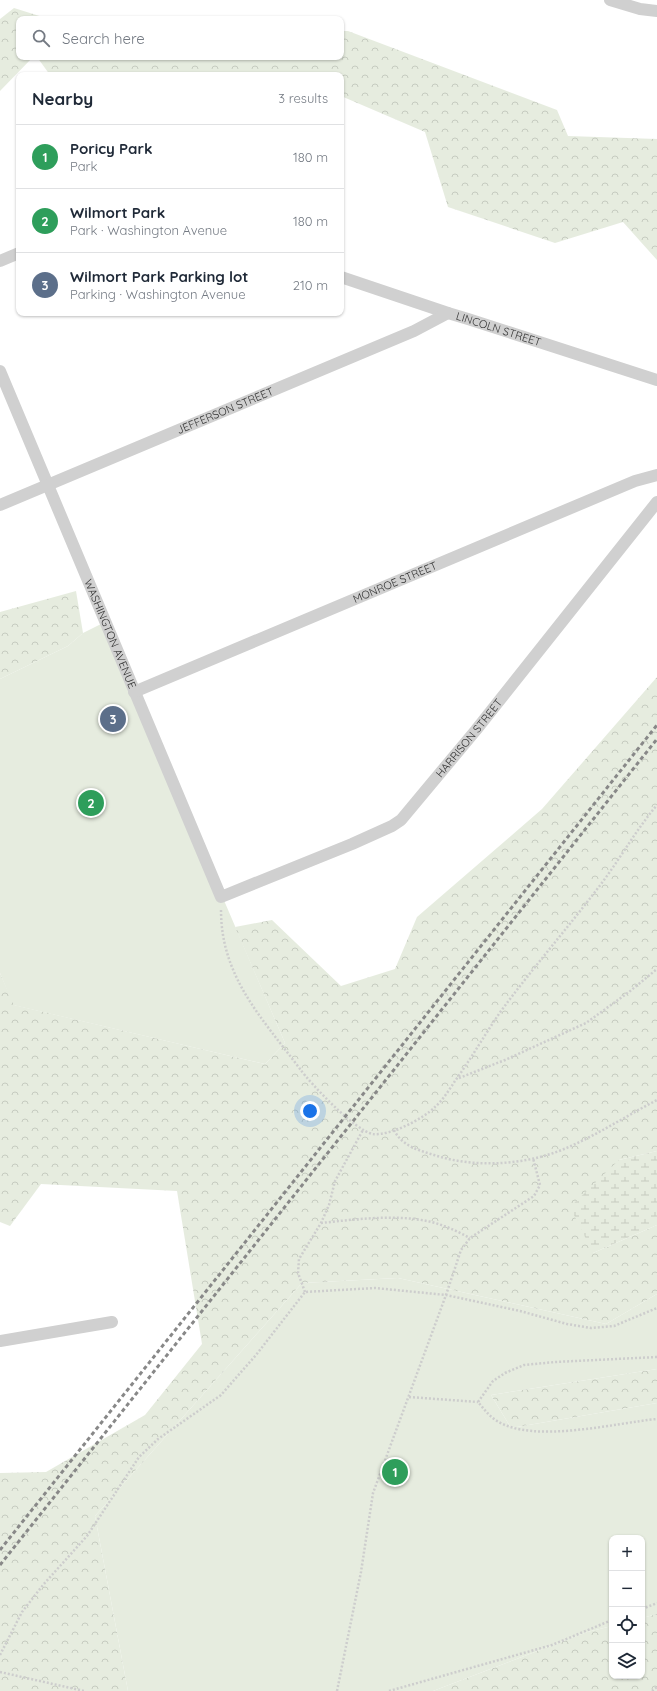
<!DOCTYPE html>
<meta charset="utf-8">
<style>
body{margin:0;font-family:Quicksand,sans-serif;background:#f2f2f3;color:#1f2937}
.controls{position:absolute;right:12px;bottom:12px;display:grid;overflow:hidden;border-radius:8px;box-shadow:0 1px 3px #0004}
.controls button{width:36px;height:36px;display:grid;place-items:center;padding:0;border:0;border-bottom:1px solid #e0e1e3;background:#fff;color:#1f2937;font:20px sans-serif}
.you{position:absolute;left:310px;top:1111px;width:14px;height:14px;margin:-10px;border:3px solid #fff;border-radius:50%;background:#1a73e8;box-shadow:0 0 0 6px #1a73e833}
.badge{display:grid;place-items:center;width:26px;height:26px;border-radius:50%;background:#e63946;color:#fff;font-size:13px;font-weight:700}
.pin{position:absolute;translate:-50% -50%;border:2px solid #fff;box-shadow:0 1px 4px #0006}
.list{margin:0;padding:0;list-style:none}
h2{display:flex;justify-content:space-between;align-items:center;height:52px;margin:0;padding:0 16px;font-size:17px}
h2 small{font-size:13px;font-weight:400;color:#747a83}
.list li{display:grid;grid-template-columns:26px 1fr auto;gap:12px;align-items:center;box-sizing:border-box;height:64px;padding:0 16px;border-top:1px solid #e0e1e3}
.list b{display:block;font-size:15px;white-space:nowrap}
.list p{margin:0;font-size:13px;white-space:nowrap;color:#747a83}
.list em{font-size:13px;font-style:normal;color:#747a83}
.icon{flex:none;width:22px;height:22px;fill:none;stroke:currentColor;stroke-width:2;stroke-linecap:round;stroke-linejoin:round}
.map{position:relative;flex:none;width:657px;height:1691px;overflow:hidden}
.search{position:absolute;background:#fff;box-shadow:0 1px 3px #0004;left:16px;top:16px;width:328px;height:44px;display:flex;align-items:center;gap:10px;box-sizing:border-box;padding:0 14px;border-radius:8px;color:#747a83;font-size:15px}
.panel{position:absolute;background:#fff;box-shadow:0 1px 3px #0004;left:16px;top:72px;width:328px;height:244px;border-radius:8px}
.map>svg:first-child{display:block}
.green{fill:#e6ecdf}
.forest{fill:url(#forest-crowns)}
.wetland{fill:url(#wetland-marsh)}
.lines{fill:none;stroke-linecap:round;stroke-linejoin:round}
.path{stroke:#cdcdcd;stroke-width:2.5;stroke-dasharray:2 2;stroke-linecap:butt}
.minor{stroke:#d0d0d0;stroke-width:12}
.rail{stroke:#888;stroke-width:3;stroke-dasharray:4 3;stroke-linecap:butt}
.labels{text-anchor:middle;stroke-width:4;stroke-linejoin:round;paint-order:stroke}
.street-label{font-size:11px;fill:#333;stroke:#fff}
</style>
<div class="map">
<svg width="657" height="1691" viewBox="0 0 657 1691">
<defs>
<pattern id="forest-crowns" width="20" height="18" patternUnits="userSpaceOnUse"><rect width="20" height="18" fill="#e6ecdf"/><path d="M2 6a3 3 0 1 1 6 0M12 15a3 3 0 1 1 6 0" fill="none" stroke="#c6cbc0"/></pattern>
<pattern id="wetland-marsh" width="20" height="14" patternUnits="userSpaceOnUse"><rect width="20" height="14" fill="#e6ecdf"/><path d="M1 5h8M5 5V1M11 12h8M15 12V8" fill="none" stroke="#c6cbc0"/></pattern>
</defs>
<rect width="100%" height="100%" fill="#fff"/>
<path class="green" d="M105,622l180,421 -20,21 -252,-59 -13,-32v-294l68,-33 15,-13z
M398,1278l208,46 51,-30v75l-166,26 20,33 146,-25v211l-15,4v-80h-30v88l-25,6 -154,59h-305l-33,-175 207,-233z"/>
<path class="forest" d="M14,8l35,11h-30v38h14l-33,34v-72z
M341,31h7l209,79 11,26 89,3v121l-34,-38 -68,21 -107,-36 -23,-75 -84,-36v-21h-291l-13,-18h304z
M76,591l7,42 -15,13 -68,33v-67z
M657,677v474l-38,9 -26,93 64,-28v69l-51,30 -208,-46 -96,5 -207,233 33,175h-128v-218l46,-1 99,-57 57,-71 -25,-153 -136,-7 -31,42 -10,-4v-249l14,32 251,59 20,-21 -50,-116 37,-7 69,66 54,-17 22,-52 125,-108z
M657,1369v34l-146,25 -20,-33z
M657,1614v77h-224l154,-59 25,-6v50h30v-58z"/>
<path class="wetland" d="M657,1151v74l-64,28 -23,-46 49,-47z"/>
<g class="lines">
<path class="path" d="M221,910c0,67 41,108 79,159 11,15 55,62 73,65 17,2 50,-15 62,-27 8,-7 14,-17 20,-26 16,-22 30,-47 46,-70 31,-42 65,-81 97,-123 21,-27 37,-57 59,-83
M459,1078l46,-18 81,-37 43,-31 28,-23
M394,1130c8,16 24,20 40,25 43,14 96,10 137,-9 29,-13 57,-31 86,-46
M321,1223c38,-4 87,-11 123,3 9,3 18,8 26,12
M305,1292l-7,-19 1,-14 22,-36 8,-18 6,-24 28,-51
M657,1357l-102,5 -31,3 -19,8 -12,8 -15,21c6,7 11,14 19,19 37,23 118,2 160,-2
M409,1397l69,5
M642,1609l15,-6
M0,1655l22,-43 21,-27 44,-49 52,-79 19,-18 63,-44 35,-40 49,-63 70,-4 71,7 74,16 47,13 24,4 23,-2 43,-18
M0,1672l84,19
M337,1691l24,-119 12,-79 73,-198 15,-45 9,-12 64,-42 6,-11 -7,-27
M389,1691l163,-46 60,-25
M652,1691l5,-4"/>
<g class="minor">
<path d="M610,0l30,9 17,2"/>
<path d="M0,261l19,-8"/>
<path id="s1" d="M341,277l107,36 20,6 189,61"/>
<path id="s2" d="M0,371l221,526 131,-53 40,-18 9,-6 75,-90 181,-228"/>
<path id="s3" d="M0,505l414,-174 34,-18"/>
<path id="s4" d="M134,692l501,-211 22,-6"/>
<path d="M0,1341l112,-19"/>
</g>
<path class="rail" d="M0,1550l657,-825
M0,1565l657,-826"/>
</g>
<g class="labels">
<g class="street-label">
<text dy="4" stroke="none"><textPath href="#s1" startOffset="166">LINCOLN STREET</textPath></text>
<text dy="4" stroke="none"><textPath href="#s3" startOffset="244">JEFFERSON STREET</textPath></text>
<text dy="4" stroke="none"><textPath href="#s4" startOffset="283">MONROE STREET</textPath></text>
<text dy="4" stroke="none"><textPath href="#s2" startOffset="285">WASHINGTON AVENUE</textPath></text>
<text dy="4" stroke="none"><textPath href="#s2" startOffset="873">HARRISON STREET</textPath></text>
</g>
</g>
</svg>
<div class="controls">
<button>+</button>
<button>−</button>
<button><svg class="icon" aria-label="locate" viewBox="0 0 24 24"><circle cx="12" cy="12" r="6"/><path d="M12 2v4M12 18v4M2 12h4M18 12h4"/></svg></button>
<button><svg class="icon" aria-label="layers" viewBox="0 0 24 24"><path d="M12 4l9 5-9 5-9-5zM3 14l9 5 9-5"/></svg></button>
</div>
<div class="you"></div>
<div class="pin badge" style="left:395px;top:1472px;background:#2e9e5b">1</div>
<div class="pin badge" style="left:91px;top:803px;background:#2e9e5b">2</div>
<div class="pin badge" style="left:113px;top:719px;background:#5c6f8a">3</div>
<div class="search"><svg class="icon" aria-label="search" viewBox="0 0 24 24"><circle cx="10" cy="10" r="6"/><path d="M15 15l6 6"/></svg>Search here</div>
<section class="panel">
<h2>Nearby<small>3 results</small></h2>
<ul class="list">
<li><span class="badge" style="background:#2e9e5b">1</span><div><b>Poricy Park</b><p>Park</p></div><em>180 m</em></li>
<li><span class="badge" style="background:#2e9e5b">2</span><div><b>Wilmort Park</b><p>Park · Washington Avenue</p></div><em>180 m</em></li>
<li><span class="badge" style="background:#5c6f8a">3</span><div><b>Wilmort Park Parking lot</b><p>Parking · Washington Avenue</p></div><em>210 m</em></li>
</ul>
</section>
</div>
